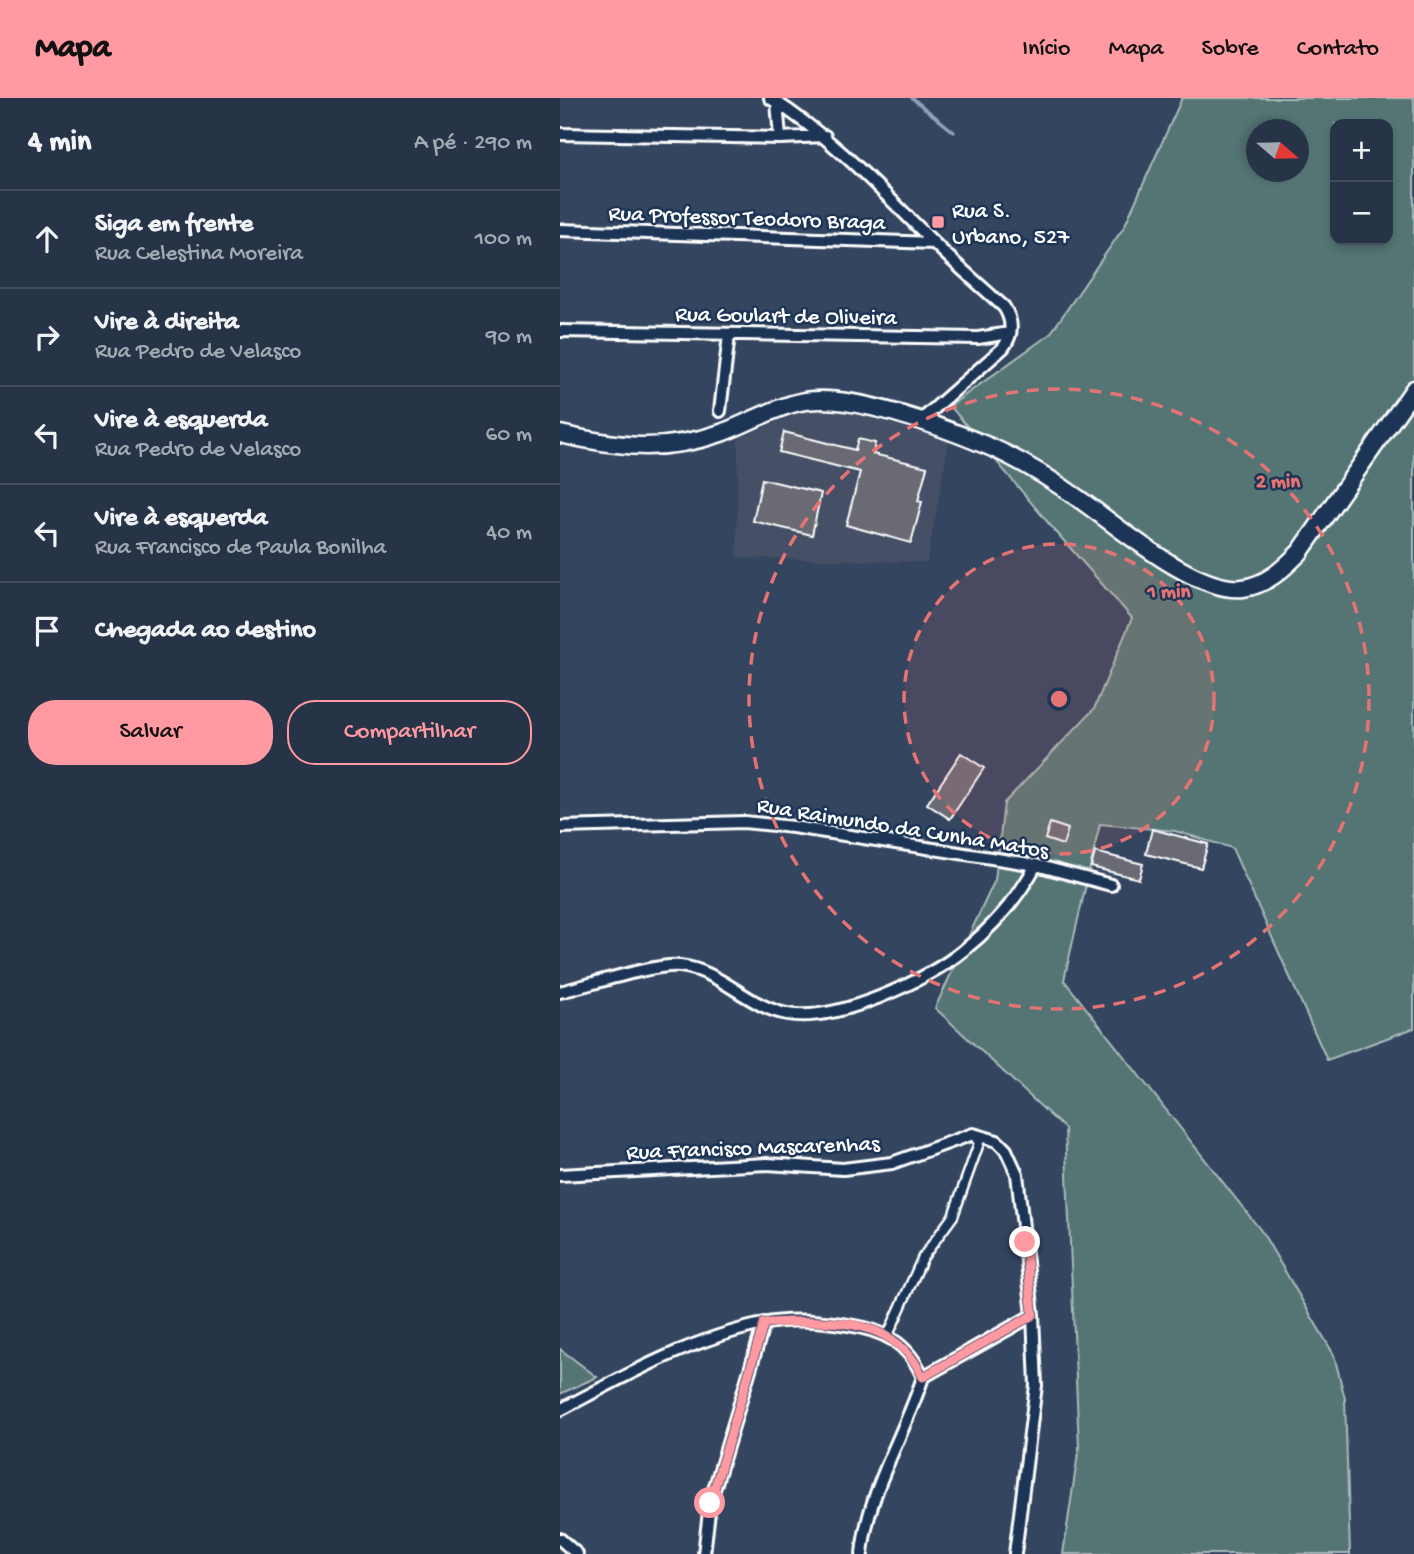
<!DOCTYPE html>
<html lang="pt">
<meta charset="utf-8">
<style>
body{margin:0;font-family:"Gochi Hand",sans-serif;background:#2f3c4e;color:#f1f3f6}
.controls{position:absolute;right:21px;top:21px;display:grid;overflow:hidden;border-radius:14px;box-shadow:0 4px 10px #0003}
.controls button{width:63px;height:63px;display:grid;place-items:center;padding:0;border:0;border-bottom:2px solid #434f60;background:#273447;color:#f1f3f6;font:35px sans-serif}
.compass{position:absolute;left:686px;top:21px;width:63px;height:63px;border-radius:50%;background:#273447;box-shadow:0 4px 10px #0003;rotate:110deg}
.stop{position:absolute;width:21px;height:21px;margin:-16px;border:5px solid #ff9aa2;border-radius:50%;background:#fff}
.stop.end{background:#ff9aa2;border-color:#fff;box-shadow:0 2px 7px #0008}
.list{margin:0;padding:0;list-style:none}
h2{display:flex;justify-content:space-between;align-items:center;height:91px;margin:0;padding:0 28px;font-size:30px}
h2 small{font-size:23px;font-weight:400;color:#a4aab4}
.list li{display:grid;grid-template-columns:46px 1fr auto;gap:21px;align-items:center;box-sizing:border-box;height:98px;padding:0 28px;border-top:2px solid #434f60}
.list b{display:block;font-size:26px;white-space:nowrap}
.list p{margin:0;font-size:23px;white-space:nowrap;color:#a4aab4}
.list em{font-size:23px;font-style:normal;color:#a4aab4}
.actions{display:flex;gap:14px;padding:21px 28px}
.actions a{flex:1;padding:16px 0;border:2px solid #ff9aa2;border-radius:28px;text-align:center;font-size:24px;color:#ff9aa2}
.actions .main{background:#ff9aa2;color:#111}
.icon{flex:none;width:38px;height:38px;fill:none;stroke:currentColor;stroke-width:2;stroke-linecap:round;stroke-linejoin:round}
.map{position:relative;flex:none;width:854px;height:1456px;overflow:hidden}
header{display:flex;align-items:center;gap:42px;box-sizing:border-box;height:98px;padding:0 35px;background:#ff9aa2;color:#111}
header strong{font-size:33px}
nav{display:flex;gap:38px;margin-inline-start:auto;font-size:24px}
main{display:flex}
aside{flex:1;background:#273447}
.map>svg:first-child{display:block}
.built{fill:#445065}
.green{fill:#547574;stroke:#aababa;stroke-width:2;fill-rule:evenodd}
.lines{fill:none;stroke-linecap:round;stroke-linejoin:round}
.stream{stroke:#90a3b9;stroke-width:3.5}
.building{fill:#696b73;stroke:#fff;stroke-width:2}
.pedestrian-casing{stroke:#fff;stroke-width:13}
.minor-casing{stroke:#fff;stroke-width:16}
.secondary-casing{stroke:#fff;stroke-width:21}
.pedestrian{stroke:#1d3557;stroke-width:8}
.minor{stroke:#1d3557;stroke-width:10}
.secondary{stroke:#1d3557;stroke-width:16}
.route{stroke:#ff9aa2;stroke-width:9}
.ring{fill:none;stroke:#e47373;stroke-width:3.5;stroke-dasharray:12 9}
.poi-dot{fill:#ff9aa2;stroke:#1d3557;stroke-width:2.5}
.labels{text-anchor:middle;stroke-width:5;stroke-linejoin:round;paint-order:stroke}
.poi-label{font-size:23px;fill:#fff;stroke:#1d3557;text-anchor:start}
.street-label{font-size:23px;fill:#fff;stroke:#1d3557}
.centre{fill:#e47373;stroke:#1d3557;stroke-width:3.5}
.ring-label{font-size:21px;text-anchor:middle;font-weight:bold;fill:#e47373;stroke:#1d3557;stroke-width:5;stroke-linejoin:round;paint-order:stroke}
</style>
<header>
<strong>Mapa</strong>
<nav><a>Início</a><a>Mapa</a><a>Sobre</a><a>Contato</a></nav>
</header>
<main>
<aside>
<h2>4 min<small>A pé · 290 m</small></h2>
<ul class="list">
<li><svg class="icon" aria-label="ahead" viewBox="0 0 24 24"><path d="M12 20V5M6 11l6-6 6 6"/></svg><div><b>Siga em frente</b><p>Rua Celestina Moreira</p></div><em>100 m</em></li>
<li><svg class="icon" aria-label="right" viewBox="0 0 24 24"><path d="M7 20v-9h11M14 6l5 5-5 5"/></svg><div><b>Vire à direita</b><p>Rua Pedro de Velasco</p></div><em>90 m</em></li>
<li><svg class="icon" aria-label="left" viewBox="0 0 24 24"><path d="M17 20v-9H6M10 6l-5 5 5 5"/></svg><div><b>Vire à esquerda</b><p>Rua Pedro de Velasco</p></div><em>60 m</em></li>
<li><svg class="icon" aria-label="left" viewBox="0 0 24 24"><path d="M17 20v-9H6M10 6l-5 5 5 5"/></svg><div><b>Vire à esquerda</b><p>Rua Francisco de Paula Bonilha</p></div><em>40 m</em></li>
<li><svg class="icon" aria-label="arrive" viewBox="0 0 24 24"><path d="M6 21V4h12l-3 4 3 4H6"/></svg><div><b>Chegada ao destino</b></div></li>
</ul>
<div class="actions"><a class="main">Salvar</a><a>Compartilhar</a></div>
</aside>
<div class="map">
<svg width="854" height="1456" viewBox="0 0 854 1456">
<rect width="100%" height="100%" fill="#34455f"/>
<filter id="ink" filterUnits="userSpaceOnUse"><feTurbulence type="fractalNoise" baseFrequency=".0143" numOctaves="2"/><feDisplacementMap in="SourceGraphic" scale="14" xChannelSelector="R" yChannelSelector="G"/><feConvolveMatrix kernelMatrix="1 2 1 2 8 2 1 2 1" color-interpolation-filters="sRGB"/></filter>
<g filter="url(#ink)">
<path class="built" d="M252,310h24l113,32 -22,122 -190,-4 1,-120z"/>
<path class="green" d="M622,0h232v930l-87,32 -95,-212 -57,-17 -75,-7 -36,156 198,252 72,123 11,44 5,155h-287l16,-107 -14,-318 -130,-121 60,-128 9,-77 90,-94 38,-91 -82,-93 -100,-119 100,-72 74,-107zM775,26h53v116h-53zM696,32h42v42h-42z
M0,1251l37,28 -37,17z"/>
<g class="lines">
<path class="stream" d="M352,0l42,34"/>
</g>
<path class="building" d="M224,334l71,18 3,-11 17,4 -2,11 54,13 -9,34 4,1 -11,41 -65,-18 14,-53 -81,-20z
M202,381l59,14 -9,42 -59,-14z
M401,655l23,15 -34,51 -23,-15z
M490,725l18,6 -5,16 -18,-6z
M592,731l56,15 -7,24 -55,-14z
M535,754l48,12 -4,15 -48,-12z"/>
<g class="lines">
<g class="pedestrian-casing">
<path id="pedestrian" d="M328,1237l35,-78 30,-41 26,-73 -6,-9"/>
</g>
<g class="minor-casing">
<path id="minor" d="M210,0c62,39 110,91 162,143 23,23 48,44 72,66 9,14 9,28 -1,41l-84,74
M0,36l220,4 -3,-36
M220,40l45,-2
M0,132l374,13
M0,233l418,7 32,-5
M160,313l9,-76
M0,729l184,-5 49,5 243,38 75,20
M0,894c30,-7 92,-28 120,-26 40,4 68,41 107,48 48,9 140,-33 177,-64 30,-24 54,-52 72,-85
M0,1077l207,-11 76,5 49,-6 81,-29 24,7 9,9 11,24 16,141 3,70 -21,169
M0,1312c65,-34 130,-71 203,-86 25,-6 60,-3 85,1 36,5 60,18 75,52l110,-62
M0,1441l17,15
M144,1456l6,-51 54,-180
M302,1456c6,-64 42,-118 61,-177"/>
</g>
<g class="secondary-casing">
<path id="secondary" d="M0,336c58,13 103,19 161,-1 26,-9 51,-25 79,-31 47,-11 142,25 188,44 31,13 63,33 91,53 39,27 117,95 164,89 24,-3 41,-20 57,-36l114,-163"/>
</g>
<use href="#pedestrian" class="pedestrian"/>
<use href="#minor" class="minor"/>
<use href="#secondary" class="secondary"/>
</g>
</g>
<g class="lines" filter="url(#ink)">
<path class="route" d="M150,1405l54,-180c60,-2 130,-10 159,54l110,-62 -8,-73"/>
</g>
<circle cx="499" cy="601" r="155" fill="#e47373" fill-opacity=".12"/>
<g class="ring">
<circle cx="499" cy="601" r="155"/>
<circle cx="499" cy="601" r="310"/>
</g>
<rect class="poi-dot" x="371" y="117" width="14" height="14" rx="3.5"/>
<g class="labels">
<g class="poi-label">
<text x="392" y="119">Rua S.<tspan x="392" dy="26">Urbano, 527</tspan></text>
</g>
<g class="street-label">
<text transform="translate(187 118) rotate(2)" y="8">Rua Professor Teodoro Braga</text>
<text transform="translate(226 216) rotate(1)" y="8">Rua Goulart de Oliveira</text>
<text transform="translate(343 728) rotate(9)" y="8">Rua Raimundo da Cunha Matos</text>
<text transform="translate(193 1048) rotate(-2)" y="8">Rua Francisco Mascarenhas</text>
</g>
</g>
<circle cx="499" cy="601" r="10" class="centre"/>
<g class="ring-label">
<text x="718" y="389">2 min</text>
<text x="609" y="499">1 min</text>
</g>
</svg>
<div class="controls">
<button>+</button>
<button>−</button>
</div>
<svg class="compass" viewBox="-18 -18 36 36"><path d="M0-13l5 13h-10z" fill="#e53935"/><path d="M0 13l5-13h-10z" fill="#a4aab4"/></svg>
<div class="stop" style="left:150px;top:1405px"></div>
<div class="stop end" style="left:465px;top:1144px"></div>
</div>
</main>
